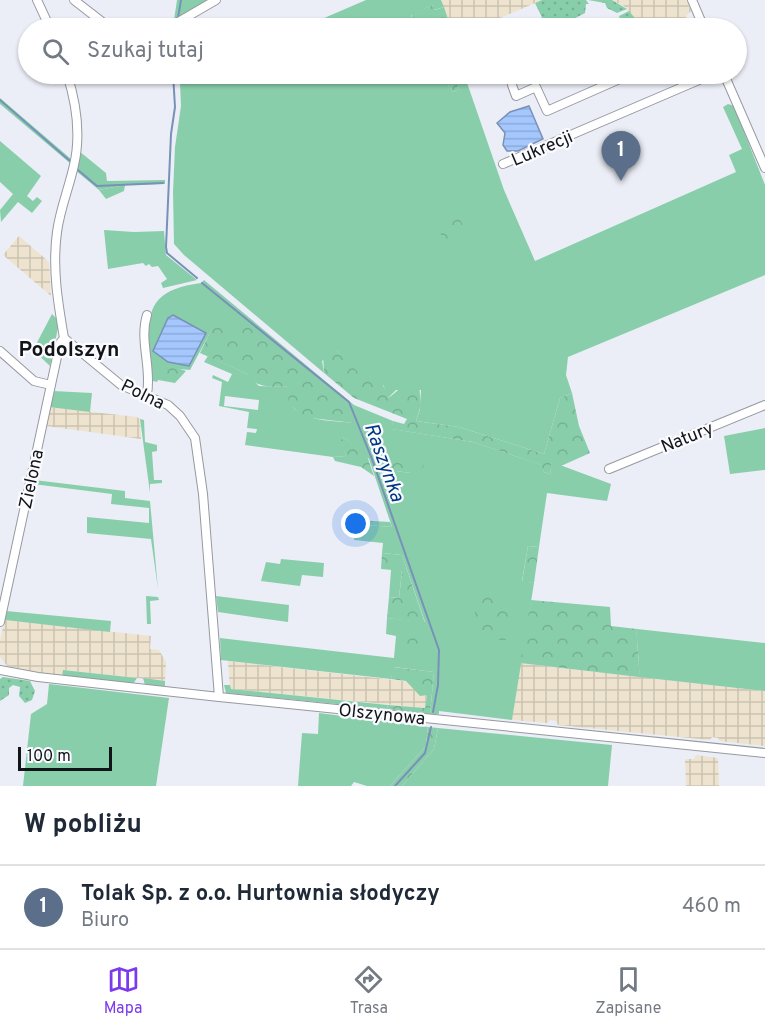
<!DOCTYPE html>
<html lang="pl">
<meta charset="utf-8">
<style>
body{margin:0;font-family:Overpass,sans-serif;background:#f6f6f7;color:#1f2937}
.scale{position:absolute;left:18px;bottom:15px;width:94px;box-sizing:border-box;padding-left:6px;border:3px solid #131417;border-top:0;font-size:16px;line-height:21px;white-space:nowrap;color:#131417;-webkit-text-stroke:4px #fafbff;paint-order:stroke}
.you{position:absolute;left:356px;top:524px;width:21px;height:21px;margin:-15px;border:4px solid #fff;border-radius:50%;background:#1a73e8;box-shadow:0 0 0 9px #1a73e833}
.badge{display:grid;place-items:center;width:39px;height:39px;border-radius:50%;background:#7c3aed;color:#fff;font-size:20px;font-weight:700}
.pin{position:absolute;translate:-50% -50px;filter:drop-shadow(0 2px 3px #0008)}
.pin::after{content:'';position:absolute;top:32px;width:21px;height:18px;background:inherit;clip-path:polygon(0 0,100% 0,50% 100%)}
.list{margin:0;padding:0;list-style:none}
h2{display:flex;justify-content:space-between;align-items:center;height:78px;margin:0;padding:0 24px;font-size:26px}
h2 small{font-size:20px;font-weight:400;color:#747a83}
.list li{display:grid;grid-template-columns:39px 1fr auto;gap:18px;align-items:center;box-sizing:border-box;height:84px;padding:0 24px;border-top:2px solid #e0e1e3}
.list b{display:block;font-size:22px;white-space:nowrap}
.list p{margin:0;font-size:20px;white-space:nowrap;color:#747a83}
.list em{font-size:20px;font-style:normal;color:#747a83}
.icon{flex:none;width:33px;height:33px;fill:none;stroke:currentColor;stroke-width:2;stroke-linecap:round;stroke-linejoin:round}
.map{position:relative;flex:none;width:765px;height:786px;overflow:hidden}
.search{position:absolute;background:#fff;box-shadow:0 2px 4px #0004;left:18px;right:18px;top:18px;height:66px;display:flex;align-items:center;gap:15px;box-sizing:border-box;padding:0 21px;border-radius:33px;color:#747a83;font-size:22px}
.sheet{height:162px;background:#fff}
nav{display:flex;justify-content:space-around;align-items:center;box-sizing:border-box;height:84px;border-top:2px solid #e0e1e3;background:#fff;font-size:16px;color:#747a83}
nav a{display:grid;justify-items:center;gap:3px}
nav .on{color:#7c3aed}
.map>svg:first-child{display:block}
.industrial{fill:url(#industrial-grid)}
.grass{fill:#89ceab;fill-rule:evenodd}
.forest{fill:url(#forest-crowns)}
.garden{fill:url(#garden-dots)}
.water{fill:url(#water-rules);stroke:#7891b8;stroke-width:1.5}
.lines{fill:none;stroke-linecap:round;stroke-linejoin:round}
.stream{stroke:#7891b8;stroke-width:2}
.minor-casing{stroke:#9799a1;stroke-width:10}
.minor{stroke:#fff;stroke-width:8}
.labels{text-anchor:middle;stroke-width:4.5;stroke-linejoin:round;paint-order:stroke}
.street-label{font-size:18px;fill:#131417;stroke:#fafbff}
.water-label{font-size:20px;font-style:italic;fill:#003781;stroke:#fafbff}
.quarter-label{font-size:21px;font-weight:bold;fill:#131417;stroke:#fafbff}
</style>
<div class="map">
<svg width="765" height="786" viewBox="0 0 765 786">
<defs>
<pattern id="industrial-grid" width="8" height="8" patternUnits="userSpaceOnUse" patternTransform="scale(1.5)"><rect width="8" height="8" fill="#eee3ce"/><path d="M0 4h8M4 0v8" fill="none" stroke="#cbc2b0"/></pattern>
<pattern id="forest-crowns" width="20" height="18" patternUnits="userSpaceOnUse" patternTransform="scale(1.5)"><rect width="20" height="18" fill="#89ceab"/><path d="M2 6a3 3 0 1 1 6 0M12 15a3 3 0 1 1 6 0" fill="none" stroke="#75b092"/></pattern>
<pattern id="garden-dots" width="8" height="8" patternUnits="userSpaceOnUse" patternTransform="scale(1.5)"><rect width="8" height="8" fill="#89ceab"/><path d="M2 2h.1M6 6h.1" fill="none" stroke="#75b092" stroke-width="1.8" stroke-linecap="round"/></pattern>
<pattern id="water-rules" width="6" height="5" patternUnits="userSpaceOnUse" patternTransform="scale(1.5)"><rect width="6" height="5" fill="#a4c7fd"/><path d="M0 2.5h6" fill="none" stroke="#8caad8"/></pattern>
</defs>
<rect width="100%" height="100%" fill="#ebeef6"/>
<path class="industrial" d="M441,0h101l-65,28h-26z
M612,0h74l5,11 -5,5 1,4 -19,8h-25l-19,-22z
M19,236l30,26 2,34 -48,-41z
M49,407l88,10 3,2 1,20 -95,-13z
M5,620l146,16 -1,13 9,1 7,12 -1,19 -101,-11 -2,7 -55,-11 -7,-9v-17z
M228,661l201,23 -4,24 -195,-19z
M520,663l245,28v55l-45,-5 -2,-3 -6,-1 -2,3 -152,-15 -2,-4 -6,-1 -3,3 -35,-3z
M696,755l22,3 1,28h-33l-1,-27h9z"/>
<path class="grass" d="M177,0h34l-37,20z
M366,0h75l3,7 -10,3 -2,-5 -21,10 5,13h-115z
M201,74h240l12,18 6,-3 -5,-15h10l40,116 31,71 201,-89 -7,-17 13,-6 -19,-42 5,-3 6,2 31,79v90l-197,82 -2,18 6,18 -12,5 -16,56 -85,-27 -43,-6 4,-12 1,-19h-25l-8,8 -3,-2 -1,-10c-12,-11 -9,-6 -22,-10 -9,-3 -18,-18 -25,-25l-15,10 2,12 -140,-118 -10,-11 -1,-52 2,-45 6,-41 -1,-23z
M0,98l71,61v5l-71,-60z
M0,141l41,35 -14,20 6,5 4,-4 5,4 -10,12 -14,-11 -17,20 -1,-12 13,-16 -13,-12z
M79,151l27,22 1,8 58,-1v4l-40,1 -26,5 -24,-20z
M104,230l30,2 30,-1 2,24 31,25 -34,8 -2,-5 6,-4 -9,-13 -6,1 -3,-3 -3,2 -3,-3 -35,6z
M204,280l150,125 39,16 -1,8 81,13 69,23 2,7 6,2 2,-12 59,22 -4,17 -60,-8 -8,54 -11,-1 -6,35 12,2 -22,137 -73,-9v3h-9l4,-42 -40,-5 -3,12 -170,-19 -1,-22 174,20 2,-22 -10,-2 1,-16 38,4 -23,-67 -20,-2 1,-10 -29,-3 2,-16 36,3 -23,-68 -24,-21 -4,2 5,16 -13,1 -88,-12 2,-13 9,1 1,-4 -10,-1 2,-16 -30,-6 3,-24 -10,-4 1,-3 15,7 4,-8 -28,-12 4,-6 39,18 12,12 32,1c-9,36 39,33 63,36l-49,-49 -92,-47 -23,43 -20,-2 -20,-9c-4,-47 -2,-69 51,-76zM225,396l34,4 -1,10 -34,-4zM375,460l49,6 -13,7 -23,-3 6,20 -7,-1z
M52,314l4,4 2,10 -8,38 -17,-16z
M53,391l39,2 -2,19 -41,-5z
M140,419l4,1 1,22 12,3v6l-5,1 2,28h8v3l-12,1v9z
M765,428v42l-35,4 -6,-38z
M34,480l91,11v7l25,3 8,88 -7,-50 -64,-6v-16l62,6v-15l-38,-4 1,-10 -79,-10z
M281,559l43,4 -1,14 -21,-2 -2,11 -39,-5 5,-19 14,2z
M391,570h11l-3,28 -10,-1z
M146,596l12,1 1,3 -9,1 1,23h-4z
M216,596l73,9 -1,17 -70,-10z
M6,611l105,10 -1,11 -105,-12z
M637,629l128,14v48l-126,-14c1,-17 -3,-31 -2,-48z
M63,670l74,8 -4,6 -71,-7z
M143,678l22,3v7l-20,-3z
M49,684l120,14 -13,88h-133l8,-72 16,-10z
M224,685h6l1,4 157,16 -1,4 -161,-16z
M319,713l109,14 -2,19 -36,40h-23l-13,-4 -3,4h-53l4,-53 16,1z
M438,728l174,17 -4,41h-206l32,-37z"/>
<path class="forest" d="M432,5l3,5 9,-3 7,21h-35l-5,-14z
M441,74h13l5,15 -6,3z
M125,185l-1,6 -18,8 -7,-9z
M455,214l5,3 4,13 -6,12 -12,9 -8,-25z
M245,322l60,51 2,-1 40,32 7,19 -52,-6 -14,-16 2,-14c-16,-1 -34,3 -43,-13l-47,-21 13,-27z
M328,351h9l25,25 18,1 8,21c10,-6 17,-19 31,-14l2,21 -5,16 43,6 85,27 16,-56 12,-5 7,33 11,27 -29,13 -9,-3 -2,11 -6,-2 -3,-7 -68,-23 -82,-13 2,-8 11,3 3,-5 -53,-21 -30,-25 -1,-18z
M150,359l36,12 -11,12 -17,-3 -1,2 -4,-1z
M345,438l10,8 9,1 10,29 -13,-9 -26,-6 -2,-4 13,-1 -6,-16z
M375,459l49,6 -5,13 -8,-5 -23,-3 6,20 -7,-1z
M356,520l34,2 2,5 -36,-3z
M528,546l11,1 -5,36 -12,-1z
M382,553l20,2 23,68 -38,-5 2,-21 10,1 3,-27 -21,-2z
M473,593l39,5 -6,42c-12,2 -22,-5 -30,-14z
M531,600l79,7 1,19 26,3c-1,17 3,31 2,48l-119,-14z
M406,636l17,3 -1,12 -18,-1z
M393,667l41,5 -4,42 -43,-5 1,-4 37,3 2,-13 -7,1 -14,-15 -15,-2z
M428,727l10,1 -4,21 -32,37h-12l36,-40z"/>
<path class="garden" d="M542,0h44l3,4h-3l-1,9 -17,9v6h-21l-12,-25z
M588,0h24l15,9 -10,4 -10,-5 -2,-5z
M629,11l14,17h-20l-4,-12z
M3,677l27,4 5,10 -3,9 -7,3 -6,-7 1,-9 -7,-2 -4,3v7l-9,6v-22z"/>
<path class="water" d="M529,106l14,33 -25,12h-11l-4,-6 2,-12 -8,-10 13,-11z
M173,315l33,18 -17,33 -21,-4 -15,-11 15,-33z"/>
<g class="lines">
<path class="stream" d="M178,18l3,-18
M173,74l2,33 -4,27 -5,113 1,6 30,25
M0,100l70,61
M78,170l19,16 66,-3
M202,283l147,119 23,57 67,191 -1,35 -5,27
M395,786l30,-33 6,-26"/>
<g class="minor-casing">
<path id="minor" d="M37,0l13,28
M74,0l36,28
M692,0l12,28
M168,28l48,-28
M67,74c9,28 14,61 7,91 -5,23 -14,44 -17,67 -5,36 1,71 7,106l57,47 47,20 12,11 15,22 8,56 16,203
M724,74l41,94
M512,85l4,11 20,-9 11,24 84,-37
M503,164l210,-90
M0,351l34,30 17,4
M147,394c5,-26 -8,-54 0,-79
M609,469l156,-64
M0,622l60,-279 4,-5
M0,670l38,7 181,20 546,56"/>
</g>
<use href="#minor" class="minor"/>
</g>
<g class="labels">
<g class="street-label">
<text transform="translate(542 148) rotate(-23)" y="6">Lukrecji</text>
<text transform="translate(143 394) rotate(26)" y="6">Polna</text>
<text transform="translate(687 437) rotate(-22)" y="6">Natury</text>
<text transform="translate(31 479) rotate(-78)" y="6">Zielona</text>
<text transform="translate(382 714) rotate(6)" y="6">Olszynowa</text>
</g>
<g class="water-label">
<text transform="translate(385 462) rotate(70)" y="7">Raszynka</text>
</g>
<g class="quarter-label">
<text x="69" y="356">Podolszyn</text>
</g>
</g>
</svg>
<div class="scale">100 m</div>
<div class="you"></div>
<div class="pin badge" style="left:621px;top:181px;background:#5c6f8a">1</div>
<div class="search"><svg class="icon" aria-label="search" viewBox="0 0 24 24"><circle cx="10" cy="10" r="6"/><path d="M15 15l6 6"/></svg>Szukaj tutaj</div>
</div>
<section class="sheet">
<h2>W pobliżu<small></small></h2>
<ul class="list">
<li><span class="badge" style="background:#5c6f8a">1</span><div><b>Tolak Sp. z o.o. Hurtownia słodyczy</b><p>Biuro</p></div><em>460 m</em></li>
</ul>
</section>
<nav>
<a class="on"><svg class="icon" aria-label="map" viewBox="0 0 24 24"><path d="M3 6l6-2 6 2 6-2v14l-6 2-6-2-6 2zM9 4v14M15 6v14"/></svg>Mapa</a>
<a><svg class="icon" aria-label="directions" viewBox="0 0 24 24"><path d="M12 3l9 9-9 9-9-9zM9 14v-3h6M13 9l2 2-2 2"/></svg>Trasa</a>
<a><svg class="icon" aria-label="saved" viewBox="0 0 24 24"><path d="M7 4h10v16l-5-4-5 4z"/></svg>Zapisane</a>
</nav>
